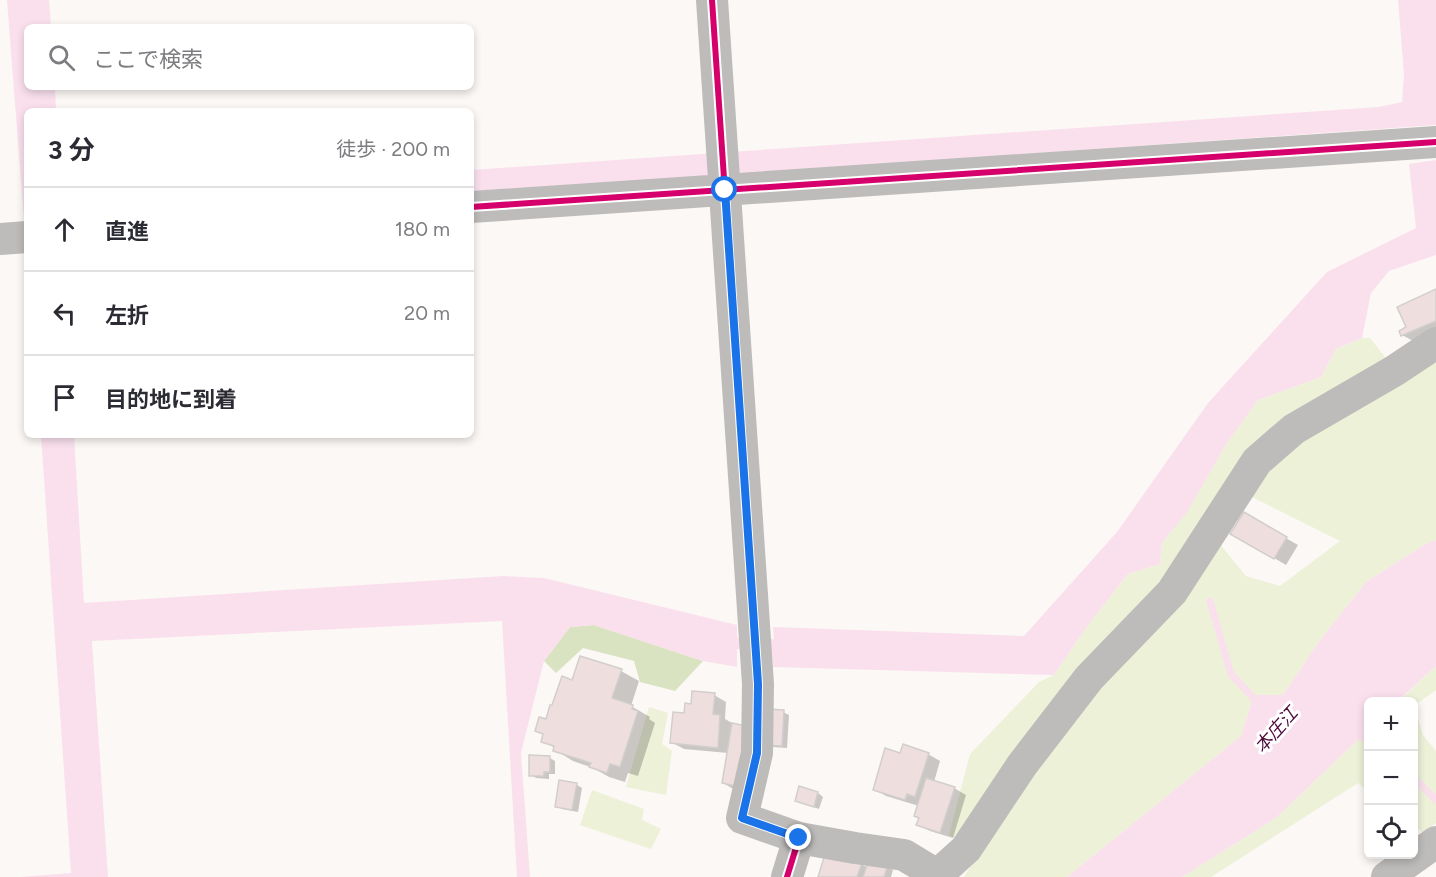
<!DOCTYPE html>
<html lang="ja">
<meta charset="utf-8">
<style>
body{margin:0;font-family:Figtree,"Noto Sans JP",sans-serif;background:#f7f7f7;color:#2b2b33}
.controls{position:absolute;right:18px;bottom:18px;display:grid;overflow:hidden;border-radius:9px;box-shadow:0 3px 9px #0003}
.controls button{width:54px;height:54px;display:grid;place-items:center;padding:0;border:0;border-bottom:2px solid #e1e1e2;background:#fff;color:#2b2b33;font:30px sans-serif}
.stop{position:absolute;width:18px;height:18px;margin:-14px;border:4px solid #1a73e8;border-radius:50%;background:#fff}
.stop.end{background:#1a73e8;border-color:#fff;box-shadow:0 2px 6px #0008}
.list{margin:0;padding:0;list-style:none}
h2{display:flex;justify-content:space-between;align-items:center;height:78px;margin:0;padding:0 24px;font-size:26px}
h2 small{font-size:20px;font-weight:400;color:#7c7c81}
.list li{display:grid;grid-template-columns:39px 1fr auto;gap:18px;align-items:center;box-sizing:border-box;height:84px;padding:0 24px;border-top:2px solid #e1e1e2}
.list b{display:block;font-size:22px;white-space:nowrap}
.list em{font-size:20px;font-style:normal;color:#7c7c81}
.icon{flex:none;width:33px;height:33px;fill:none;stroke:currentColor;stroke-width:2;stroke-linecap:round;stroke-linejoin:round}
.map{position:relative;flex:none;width:1436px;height:877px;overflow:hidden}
.search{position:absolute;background:#fff;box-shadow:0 3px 9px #0003;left:24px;top:24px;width:450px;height:66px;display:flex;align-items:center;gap:15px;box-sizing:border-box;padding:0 21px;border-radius:9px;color:#7c7c81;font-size:22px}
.panel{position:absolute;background:#fff;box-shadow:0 3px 9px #0003;left:24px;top:108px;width:450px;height:330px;border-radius:9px}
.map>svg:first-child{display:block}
.green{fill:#ecf1d8;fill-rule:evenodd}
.forest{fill:#dae3c1}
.water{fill:#fae0ed}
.shadow{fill:#0003}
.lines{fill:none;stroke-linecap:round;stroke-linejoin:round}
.stream{stroke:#fae0ed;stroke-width:7}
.building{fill:#eedfde;stroke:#d2cecd;stroke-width:1.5}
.minor{stroke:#bdbcba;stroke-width:32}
.cycleway-casing{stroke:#fff;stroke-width:10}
.cycleway{stroke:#d6006c;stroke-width:6}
.route{stroke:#1a73e8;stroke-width:8}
.labels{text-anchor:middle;stroke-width:6;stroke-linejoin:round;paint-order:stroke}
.water-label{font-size:18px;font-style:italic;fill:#4e093b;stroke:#fff}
</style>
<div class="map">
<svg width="1436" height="877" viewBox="0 0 1436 877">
<rect width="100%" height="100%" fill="#fcf8f5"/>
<path class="green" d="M1362,338h8l31,39 35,-25v188l-12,5 -58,37 -49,62 -34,51h-29l-13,41 -174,141h-103l15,-24 -30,-18 21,-81 69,-72 15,-7 34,-50 40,-51 32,-10 2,-21 25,-32 40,-68 31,-43 63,-23 15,-28zM1250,496l90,45 -60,45 -34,-10 -28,-34z
M1436,666v24l-22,16 9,29 13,16v72l-13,10 -9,-8v-123h-16z
M649,707l19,6 -6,31 10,7 -6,44 -40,-8z
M1368,730v61l-10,-8 -147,94h-29l94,-59z
M592,790l52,19 -2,11 19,9 -10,20 -71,-24z"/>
<path class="forest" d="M594,625l109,36 -28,30 -35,-9 -6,-21 -51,-13 -27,25 -12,-12 26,-34z"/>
<path class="water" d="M7,0h42l2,27h-24v60h28l1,24h-29v109h-3z
M1398,0h38v125l-695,49 -270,17v-21l908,-63 23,-5 2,-28z
M1436,160v95l-47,16 -18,22 -9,45 -26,11 -15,28 -63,23 -31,43 -40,69 -25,31 -2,21 -32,10 -40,51 -34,50 -281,-8 -1,-14 -10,-2 2,-12h10l-1,-12 251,9 93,-104 91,-129 119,-131 89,-44 -7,-64z
M41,435h33l10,168 419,-27 41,2 193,47v13h9v11h-9v18l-34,-6 -109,-36 -24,2 -26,34 -23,92 9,124h-13l-15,-256 -410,20 16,236h-88l51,-4z
M1436,540v126l-38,35 -30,1v28l-92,88 -94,59h-115l174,-141 13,-41h29l34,-51 49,-62 58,-37z"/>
<path class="shadow" d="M1436,291v42l-21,9 -13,-7 -1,-4 7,-3z
M1244,514l54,31 -12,20 -54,-32z
M621,671l18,10 -8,25 19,11 -1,2 6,4 -17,53 -10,-3 -3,9 -16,-5 -16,-9 -20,-7 -18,-11v-2l-13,-7 2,-6 -7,-4 10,-10 26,-40z
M714,695l12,7 -1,17 7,4 3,67 -12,-7 5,-30 -44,-4 -13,-7 21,-37z
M783,712l6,3 -2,33 -15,-1z
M928,754l12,7 -6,21 20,6 12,7 -13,43 -23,-7 -12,-7 2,-6 -1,-12 -33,-10 -12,-7 27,-34z
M550,758l5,3v13h-6v5l-13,-1 -5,-3z
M560,782l17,3 5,3 -4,24 -16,-3 -6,-3z
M800,788l18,5 5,4 -4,12 -17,-6 -6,-3z
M861,864l7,4 20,-1 5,3 -2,7h-71z"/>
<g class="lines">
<path class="stream" d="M1210,601l21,73 27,29
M1354,734l14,6
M1414,778l22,22"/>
</g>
<path class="building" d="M1436,289v32l-35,15 -2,-5 7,-4 -9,-20z
M1244,512l43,25 -13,22 -44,-25z
M580,656l42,13 -10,29 21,7 -1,4 6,2 -18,56 -10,-3 -3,9 -18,-6 2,-4 -38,-12 1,-5 -13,-4 2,-8 -8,-3 4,-14 7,2 4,-14h2l10,-29 10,4z
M692,691l23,2 -2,21 7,1 -2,33 -48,-5 3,-31 11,1 1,-10 6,1z
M766,709l18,1 -2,36 -18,-1z
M732,723l19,4 -10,60 -19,-4z
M903,744l26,9 -14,44 -8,-3 -2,6 -32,-10 12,-42 15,5z
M529,755l21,1v16h-6v4h-15z
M926,778l29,9 -15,46 -24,-8 3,-7 -5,-2z
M559,780l18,3 -5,27 -17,-3z
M799,786l19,6 -4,15 -19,-6z
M826,851l36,12 -5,14h-39z
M869,859l19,6 -4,12h-21z"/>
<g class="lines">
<path class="minor" d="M712,0l46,684 -1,69 -15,65 57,20 -12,39
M471,207l965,-65
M0,239l27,-2
M799,838l56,10 49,7 33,20
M935,877l31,-28 56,-84 67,-87 83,-86 85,-131 37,-32 100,-58 42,-28
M1387,877l49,-35"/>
<g class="cycleway-casing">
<path id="cycleway" d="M712,0l46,684 -1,69 -15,65 57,20 -12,39
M471,207l965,-65"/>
</g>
<use href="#cycleway" class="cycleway"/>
</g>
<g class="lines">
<path class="route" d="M725,190l33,494 -1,69 -15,65 57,20"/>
</g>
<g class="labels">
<g class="water-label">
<text transform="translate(1276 730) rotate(-48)" y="6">本庄江</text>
</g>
</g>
</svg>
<div class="controls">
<button>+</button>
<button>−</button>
<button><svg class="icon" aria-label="locate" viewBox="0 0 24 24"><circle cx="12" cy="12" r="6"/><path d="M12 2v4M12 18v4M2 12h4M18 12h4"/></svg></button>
</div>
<div class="stop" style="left:725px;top:190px"></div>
<div class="stop end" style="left:799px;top:838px"></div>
<div class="search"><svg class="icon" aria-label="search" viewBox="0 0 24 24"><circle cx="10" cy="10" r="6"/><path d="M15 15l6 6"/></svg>ここで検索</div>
<section class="panel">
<h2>3 分<small>徒歩 · 200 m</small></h2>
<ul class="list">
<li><svg class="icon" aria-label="ahead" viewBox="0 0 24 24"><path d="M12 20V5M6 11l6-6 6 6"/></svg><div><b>直進</b></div><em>180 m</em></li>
<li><svg class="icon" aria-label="left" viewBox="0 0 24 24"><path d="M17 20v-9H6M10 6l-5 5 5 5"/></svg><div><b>左折</b></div><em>20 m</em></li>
<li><svg class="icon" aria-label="arrive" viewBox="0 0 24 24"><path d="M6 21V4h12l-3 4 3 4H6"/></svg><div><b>目的地に到着</b></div></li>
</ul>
</section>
</div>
